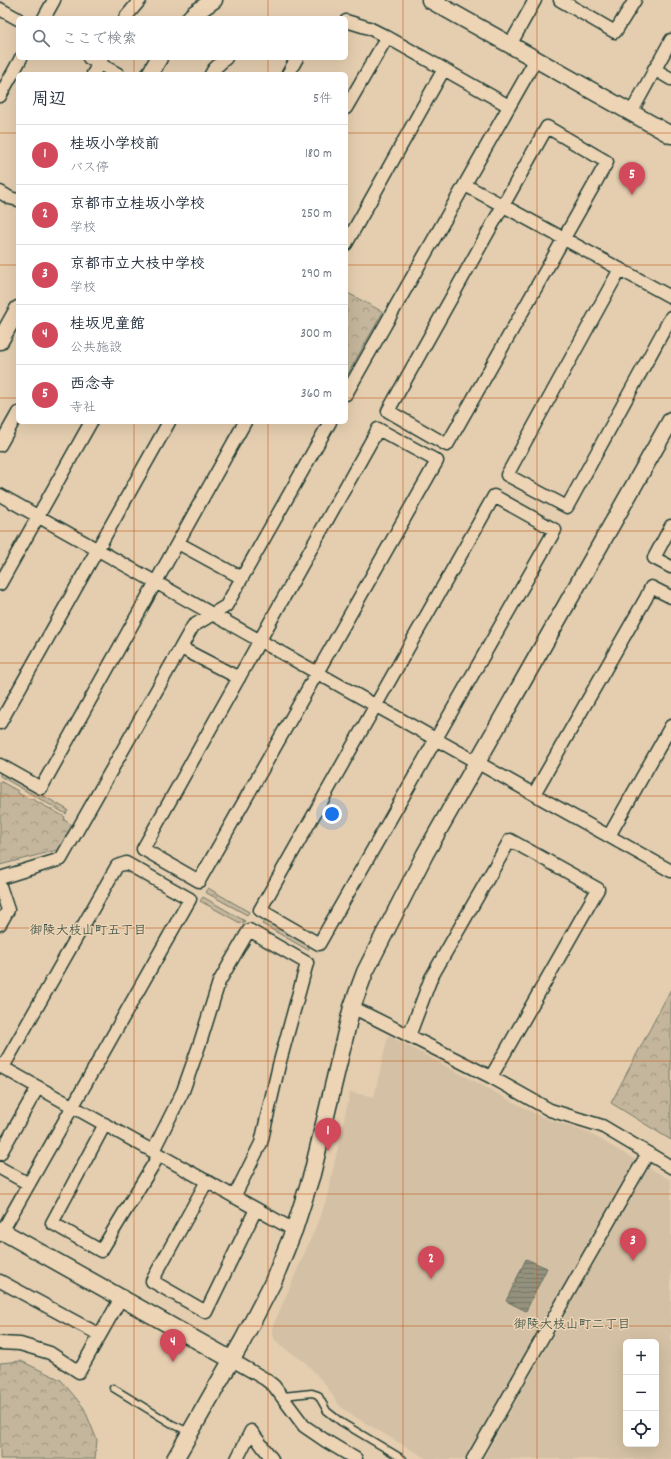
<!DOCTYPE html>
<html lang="ja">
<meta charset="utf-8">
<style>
body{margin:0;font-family:Dekko,"Klee One",sans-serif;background:#f6f6f7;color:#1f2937}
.controls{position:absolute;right:12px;bottom:12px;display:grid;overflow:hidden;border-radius:6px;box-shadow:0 4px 16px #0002}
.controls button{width:36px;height:36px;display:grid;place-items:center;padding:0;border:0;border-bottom:1px solid #e0e1e3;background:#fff;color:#1f2937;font:20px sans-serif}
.you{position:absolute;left:332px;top:814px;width:14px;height:14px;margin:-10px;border:3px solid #fff;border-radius:50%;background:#1a73e8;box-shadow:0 0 0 6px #1a73e833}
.badge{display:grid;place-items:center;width:26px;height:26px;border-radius:50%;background:#d1495b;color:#fff;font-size:13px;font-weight:700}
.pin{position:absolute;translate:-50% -33px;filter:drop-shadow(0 1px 2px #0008)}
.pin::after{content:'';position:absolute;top:21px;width:14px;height:12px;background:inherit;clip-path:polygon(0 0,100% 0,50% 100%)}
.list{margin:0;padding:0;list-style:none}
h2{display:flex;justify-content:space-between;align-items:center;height:52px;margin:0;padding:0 16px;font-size:17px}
h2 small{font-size:13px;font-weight:400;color:#747a83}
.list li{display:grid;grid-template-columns:26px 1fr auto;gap:12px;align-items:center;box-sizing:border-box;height:60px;padding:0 16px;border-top:1px solid #e0e1e3}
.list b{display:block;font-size:15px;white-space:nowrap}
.list p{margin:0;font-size:13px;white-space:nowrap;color:#747a83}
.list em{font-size:13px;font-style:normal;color:#747a83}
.icon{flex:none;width:22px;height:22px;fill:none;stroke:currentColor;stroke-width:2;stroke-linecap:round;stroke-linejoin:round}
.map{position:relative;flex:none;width:671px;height:1459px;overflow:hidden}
.search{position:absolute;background:#fff;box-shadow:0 4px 16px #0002;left:16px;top:16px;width:332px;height:44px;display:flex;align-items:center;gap:10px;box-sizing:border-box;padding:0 14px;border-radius:6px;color:#747a83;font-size:15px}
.panel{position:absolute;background:#fff;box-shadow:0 4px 16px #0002;left:16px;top:72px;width:332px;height:352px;border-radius:6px}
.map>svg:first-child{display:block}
.built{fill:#d4c1a5;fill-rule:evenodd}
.forest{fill:url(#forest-crowns);stroke:#727a68}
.water{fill:url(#water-rules);stroke:#657060}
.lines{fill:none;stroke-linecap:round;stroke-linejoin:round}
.service-casing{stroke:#1f3d34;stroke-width:9}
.minor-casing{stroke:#1f3d34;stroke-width:15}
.tertiary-casing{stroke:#1f3d34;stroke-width:19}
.service{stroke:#edd4b5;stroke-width:6}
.minor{stroke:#edd4b5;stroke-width:12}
.tertiary{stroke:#edd4b5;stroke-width:16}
.grid{fill:none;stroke:#c05314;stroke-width:1;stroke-opacity:0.55}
.labels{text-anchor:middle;stroke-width:3;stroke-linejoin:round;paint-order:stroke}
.neighbourhood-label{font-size:13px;fill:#1f3d34;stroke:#edd4b5}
</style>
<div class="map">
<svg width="671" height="1459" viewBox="0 0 671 1459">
<defs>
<pattern id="forest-crowns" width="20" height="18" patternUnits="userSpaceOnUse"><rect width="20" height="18" fill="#c4b69c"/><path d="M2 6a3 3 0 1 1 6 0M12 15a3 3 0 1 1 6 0" fill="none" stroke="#9f9580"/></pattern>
<pattern id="water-rules" width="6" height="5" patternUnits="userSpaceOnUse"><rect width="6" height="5" fill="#94927d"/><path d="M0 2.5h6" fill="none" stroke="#787867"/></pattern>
</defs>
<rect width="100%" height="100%" fill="#e5ceb0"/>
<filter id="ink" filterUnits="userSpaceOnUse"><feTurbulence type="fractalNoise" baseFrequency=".025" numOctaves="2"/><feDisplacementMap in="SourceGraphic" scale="8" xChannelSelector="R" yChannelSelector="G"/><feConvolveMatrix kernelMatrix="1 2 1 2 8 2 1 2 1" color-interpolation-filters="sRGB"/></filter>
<g filter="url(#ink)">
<path class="built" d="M388,1035l152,81 49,17 47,27 -168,299h-41l-79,-46 -9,-8 -15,-22 -19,-21 -23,-15 -7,-7 -3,-7v-5l42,-97 12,-30 24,-109 24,5z
M648,1167l23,13v279h-188zM626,1342h30v102h-30z"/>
<path class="forest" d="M346,292l37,20 -37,65z
M0,771l68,39 -2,4 -66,-38z
M0,781l18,10v2l11,6h3l33,18 -1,3 10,6 -13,23 -61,16z
M208,888l41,24 -2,3 -42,-23z
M203,897l42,24 -3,3 -42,-23z
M265,920l45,25 -2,5 -46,-26z
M671,989v151l-60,-37z
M21,1361l40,19 23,28 13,32 -2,19h-95v-96z"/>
<path class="water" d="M526,1259l21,9 -21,43 -20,-10z"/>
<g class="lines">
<g class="service-casing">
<path id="service" d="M113,1388l59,36 17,8
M283,1396l29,-3 6,2 9,16 14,11 62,37"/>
</g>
<g class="minor-casing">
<path id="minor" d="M560,0l55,32 20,-32
M0,9l18,10
M44,18l10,-18
M125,18l15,-18
M346,21l23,7 18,9 122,69
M510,45l25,-45
M89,58l29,16
M654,69l17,10
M93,74l9,-16
M211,74l3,-5 12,-11
M288,74l9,-16
M0,96l21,-38
M346,108l41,-71
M631,113l40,-73
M547,127l60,35 -160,283 -59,-34z
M465,185l206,112
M0,192l10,6 8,2
M346,244l98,-175
M620,269l-113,206 60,32 104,-190
M346,394l190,-335
M378,429l59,32 -238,420 -56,-32z
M0,445l18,-32
M0,495l671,376
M494,496l61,34 -236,414 -59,-34z
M671,526l-17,32 17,9
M178,543l64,35
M0,584l91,-162
M181,648l58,30
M0,723l169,-301
M0,765l41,23 204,-366
M534,794l112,-196 5,-11 20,10
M609,836l62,-110
M0,878l61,-19 132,-233 33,-20 104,-184
M0,886l8,24 -8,14
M352,1007l139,70 59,33 52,16 69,41
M409,1036l22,-58 79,-138 88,49 -107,188
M0,1066l294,164
M105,1124l-53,99 49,28 58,-96
M153,1151l30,-60 17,-48 19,-61 30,-52 58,33 -28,102 -18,78 -27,54
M0,1154l38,-67
M0,1168l29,16
M207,1181l-55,100 54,31 50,-103
M0,1235l190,-336 -64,-36 -9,3 -114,201
M0,1281l100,54
M0,1343l20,1 30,9 29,19 42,-74
M232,1360l33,19 9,7 30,40 22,15 30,18
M237,1459l14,-28 21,28
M473,1459l175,-306"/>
</g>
<g class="tertiary-casing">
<path id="tertiary" d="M430,0l241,135
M190,18l5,-5 19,-13
M150,74l9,-16
M0,341l18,-32
M0,1230l232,130
M175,1459l68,-119 30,-58 21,-52 18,-56 40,-167 13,-35 60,-118 246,-434"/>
</g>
<use href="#service" class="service"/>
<use href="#minor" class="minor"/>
<use href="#tertiary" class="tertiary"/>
</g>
</g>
<path class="grid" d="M134,0v18M268,0v18M403,0v1459M537,0v1459M134,58v16M268,58v16M0,133h18M346,133h325M0,265h18M346,265h325M0,398h18M346,398h325M134,422v1037M268,422v1037M0,531h671M0,663h671M0,796h671M0,928h671M0,1061h671M0,1194h671M0,1326h671"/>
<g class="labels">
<g class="neighbourhood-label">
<text x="88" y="934">御陵大枝山町五丁目</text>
<text x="572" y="1328">御陵大枝山町二丁目</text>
</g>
</g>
</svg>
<div class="controls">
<button>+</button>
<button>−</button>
<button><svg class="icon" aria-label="locate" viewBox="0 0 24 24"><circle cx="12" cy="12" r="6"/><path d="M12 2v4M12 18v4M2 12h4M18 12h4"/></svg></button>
</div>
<div class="you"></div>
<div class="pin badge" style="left:328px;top:1151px">1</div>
<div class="pin badge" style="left:431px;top:1279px">2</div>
<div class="pin badge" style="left:633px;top:1261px">3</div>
<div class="pin badge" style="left:173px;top:1362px">4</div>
<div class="pin badge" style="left:632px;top:195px">5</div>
<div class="search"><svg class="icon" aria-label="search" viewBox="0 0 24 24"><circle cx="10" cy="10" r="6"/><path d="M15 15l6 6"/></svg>ここで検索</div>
<section class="panel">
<h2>周辺<small>5件</small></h2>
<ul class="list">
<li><span class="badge">1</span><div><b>桂坂小学校前</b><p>バス停</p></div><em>180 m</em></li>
<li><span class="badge">2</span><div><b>京都市立桂坂小学校</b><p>学校</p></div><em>250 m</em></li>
<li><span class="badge">3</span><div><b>京都市立大枝中学校</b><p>学校</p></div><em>290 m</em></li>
<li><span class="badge">4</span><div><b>桂坂児童館</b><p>公共施設</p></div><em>300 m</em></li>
<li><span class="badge">5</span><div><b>西念寺</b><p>寺社</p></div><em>360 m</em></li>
</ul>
</section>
</div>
